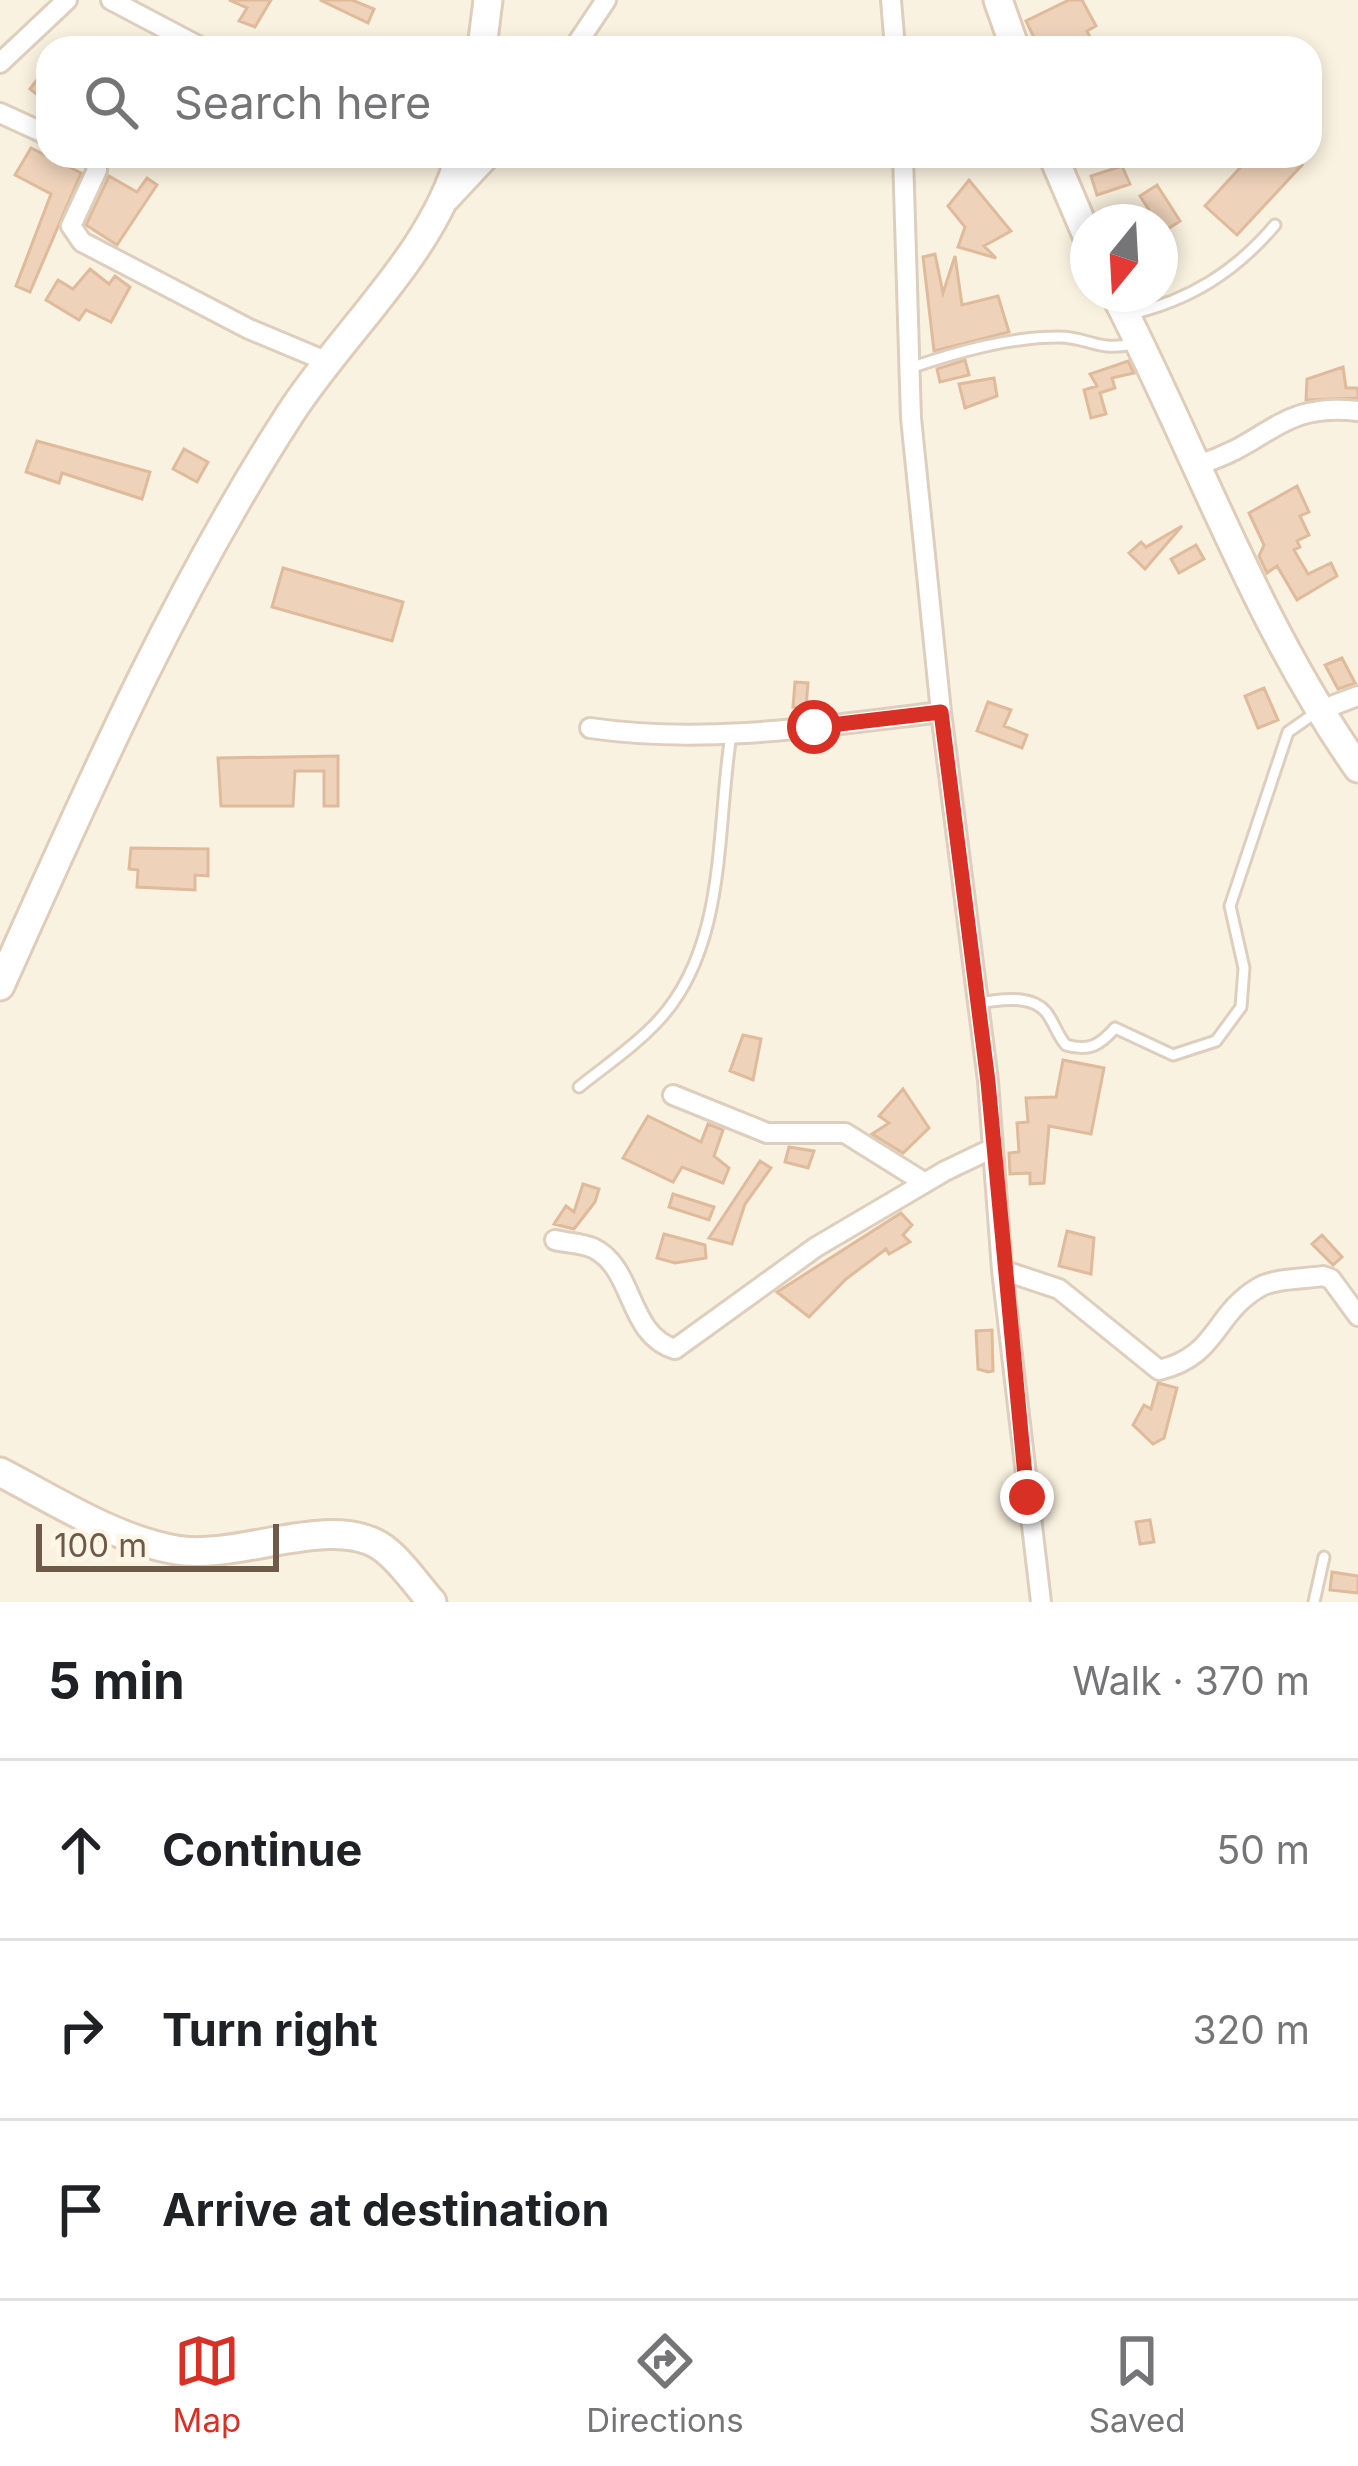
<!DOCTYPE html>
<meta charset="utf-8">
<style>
body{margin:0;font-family:Inter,sans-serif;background:#f2f2f2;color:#202124}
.compass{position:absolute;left:1070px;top:204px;width:108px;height:108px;border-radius:50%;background:#fff;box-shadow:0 6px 18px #0003;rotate:198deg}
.scale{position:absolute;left:36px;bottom:30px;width:243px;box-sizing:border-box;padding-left:12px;border:6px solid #6f5949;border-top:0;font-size:33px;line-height:42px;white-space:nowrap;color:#6f5949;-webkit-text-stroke:9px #fef6e6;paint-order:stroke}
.stop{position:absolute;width:36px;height:36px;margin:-27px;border:9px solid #d93025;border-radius:50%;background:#fff}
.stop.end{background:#d93025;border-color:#fff;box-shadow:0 3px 12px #0008}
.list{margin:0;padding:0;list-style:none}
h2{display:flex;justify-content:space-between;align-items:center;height:156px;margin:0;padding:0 48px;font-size:51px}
h2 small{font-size:39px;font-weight:400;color:#757577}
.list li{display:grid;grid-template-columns:78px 1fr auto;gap:36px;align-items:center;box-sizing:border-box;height:180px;padding:0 48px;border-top:3px solid #e0e0e0}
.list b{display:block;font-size:45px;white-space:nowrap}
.list em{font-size:39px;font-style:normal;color:#757577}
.icon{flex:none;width:66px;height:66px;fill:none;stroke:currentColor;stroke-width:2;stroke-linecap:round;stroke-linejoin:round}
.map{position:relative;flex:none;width:1358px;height:1602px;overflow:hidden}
.search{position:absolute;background:#fff;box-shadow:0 6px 18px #0003;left:36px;right:36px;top:36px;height:132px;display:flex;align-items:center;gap:30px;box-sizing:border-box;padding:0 42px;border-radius:36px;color:#757577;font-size:45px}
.sheet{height:696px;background:#fff}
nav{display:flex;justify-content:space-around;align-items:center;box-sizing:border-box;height:168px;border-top:3px solid #e0e0e0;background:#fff;font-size:33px;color:#757577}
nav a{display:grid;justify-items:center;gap:6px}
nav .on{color:#d93025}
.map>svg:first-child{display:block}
.building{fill:#eed2ba;stroke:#dfba9b;stroke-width:3}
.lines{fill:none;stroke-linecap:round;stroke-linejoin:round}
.lane-casing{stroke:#ddcebd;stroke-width:15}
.street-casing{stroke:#ddcebd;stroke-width:24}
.secondary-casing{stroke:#dfcdb9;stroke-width:33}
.lane{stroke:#fff;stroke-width:9}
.street{stroke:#fff;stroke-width:18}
.secondary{stroke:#fff;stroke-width:27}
.route{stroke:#d93025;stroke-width:15}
</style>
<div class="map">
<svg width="1358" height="1602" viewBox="0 0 1358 1602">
<rect width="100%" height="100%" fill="#faf2e0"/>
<path class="building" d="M229,0h42l-16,27 -16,-6 8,-13z
M320,0h32l22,9 -6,14z
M1069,0h13l14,26 -9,5 6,12 -54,5 -13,-27z
M48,65v38l-18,-14z
M31,148l50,25 -51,119 -14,-6 35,-92 -36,-19z
M1251,156h42l9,9 -65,70 -32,-29z
M1122,166l8,18 -33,11 -6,-19z
M109,176l28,16 10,-14 10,7 -40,60 -31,-20z
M969,180l42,51 -27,15 12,12 -38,-11 7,-20 -17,-21z
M1157,185l23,36 -20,13v-12h-39l28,-12 -9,-14z
M935,254l8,39 12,-37 7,49 36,-9 11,36 -75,19 -11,-94z
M90,269l19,15 6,-8 15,11 -19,35 -25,-12 -7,10 -33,-20 12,-20 15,9z
M965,360l4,15 -29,7 -3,-13z
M1128,361l6,12 -22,5 3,10 -15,5 6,21 -15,4 -7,-28 13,-4 -7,-12z
M1343,367l3,21h12v10l-52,2 1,-21z
M994,378l3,18 -32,12 -6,-24z
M37,441l113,31 -8,27 -80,-26 -3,10 -33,-11z
M184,449l24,13 -11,20 -24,-13z
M1297,486l12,26 -9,4 9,19 -12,6 3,6 -6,3 14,24 23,-11 6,13 -40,24 -20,-34 -10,7 -8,-17 5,-11 -15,-32z
M1182,526l-37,43 -16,-16 12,-11 5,5z
M1196,545l8,14 -25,14 -8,-14z
M283,568l120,34 -11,39 -120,-34z
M1342,658l13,25 -17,6 -13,-24z
M795,682l13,1 -2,25 -13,-1z
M1264,688l14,32 -20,8 -13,-32z
M988,702l23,8 -7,16 23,9 -5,13 -45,-17z
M338,756v50h-14v-35h-29l-2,35h-72l-3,-48z
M131,848l77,1v27l-13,-1v15l-58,-3 1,-17 -9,-1z
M743,1035l18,4 -8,41 -23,-9z
M1063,1060l41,8 -13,66 -42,-8 -5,57 -14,1v-11l-20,1 -1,-21 10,-1 -2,-29 11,-1 -2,-24 30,-1z
M903,1089l26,39 -26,25 -31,-19 17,-11 -10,-7z
M648,1116l53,26 7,-18 15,6 -9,26 15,12 -6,15 -41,-16 -9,15 -50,-24z
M789,1147l25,4 -6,17 -23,-6z
M760,1161l11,7 -26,36 -13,40 -23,-6z
M583,1184l16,5 -4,13 -21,27 -20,-5 12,-18 8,6z
M673,1194l41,13 -5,13 -40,-13z
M901,1213l11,12 -9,10 7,7 -21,12 -3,-5 -40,30 -37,38 -32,-25z
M1067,1231l27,7 -3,36 -32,-8z
M664,1234l41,11 1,13 -31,5 -18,-5z
M1322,1235l20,22 -9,8 -21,-21z
M992,1330l1,41 -5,1 -10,-3 -2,-38z
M1158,1383l19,5 -13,50 -11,6 -20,-19 11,-20 7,4z
M1150,1520l4,22 -14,2 -4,-22z
M1332,1572l26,4v17l-28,-3z"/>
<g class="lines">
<g class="lane-casing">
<path id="lane" d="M1131,314c59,-14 104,-42 144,-89
M910,368c47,-16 99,-31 149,-31 29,0 39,15 73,7
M980,1002c20,-1 50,-9 66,10 8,10 11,23 20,33 23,7 34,0 49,-17l58,27 43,-14 25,-34 3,-39 -14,-62 58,-174 30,-21
M579,1087c26,-21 56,-41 79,-66 70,-75 58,-193 73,-286
M1314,1602l10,-45"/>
</g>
<g class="street-casing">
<path id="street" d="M111,0l91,48
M891,0l4,48
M574,48l32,-48
M0,63l67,-63
M0,113l48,22
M93,156l4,14 -26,56 11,16 167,87 79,33
M903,156l8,262 30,294 47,369 14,189 39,332
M449,201l42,-45
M1200,464c70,-21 79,-62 158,-53
M1318,711l40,-15
M590,728c116,17 235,-2 351,-16
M673,1095l94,38h78l80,50
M555,1240c12,3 27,3 38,8 42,20 34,87 82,101l141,-102 129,-76 48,-23
M1002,1270l57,19 100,81c59,-14 54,-55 99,-82 16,-10 46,-9 65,-12l8,3 27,37"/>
</g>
<g class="secondary-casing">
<path id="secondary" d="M998,0l17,48
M482,48l6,-48
M1053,156l35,82
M1115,294c81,157 141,329 243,474
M0,986c88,-196 173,-391 290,-572 55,-85 142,-159 170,-258
M0,1472c56,29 114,67 176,78 62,11 157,-38 207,-2 18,13 34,37 49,54"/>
</g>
<use href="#lane" class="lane"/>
<use href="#street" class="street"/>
<use href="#secondary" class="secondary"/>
</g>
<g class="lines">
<path class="route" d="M814,727l127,-15 47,370 39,415"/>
</g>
</svg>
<svg class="compass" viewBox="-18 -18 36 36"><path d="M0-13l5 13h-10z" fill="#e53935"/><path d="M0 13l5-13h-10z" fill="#757577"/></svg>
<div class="scale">100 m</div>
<div class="stop" style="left:814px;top:727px"></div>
<div class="stop end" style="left:1027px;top:1497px"></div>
<div class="search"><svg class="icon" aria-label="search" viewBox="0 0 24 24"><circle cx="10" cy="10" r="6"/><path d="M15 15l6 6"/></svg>Search here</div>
</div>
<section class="sheet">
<h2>5 min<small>Walk · 370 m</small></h2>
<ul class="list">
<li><svg class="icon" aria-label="ahead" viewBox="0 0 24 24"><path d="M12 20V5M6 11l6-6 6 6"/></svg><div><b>Continue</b></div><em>50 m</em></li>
<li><svg class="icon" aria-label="right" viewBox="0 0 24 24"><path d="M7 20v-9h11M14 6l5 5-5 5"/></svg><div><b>Turn right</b></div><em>320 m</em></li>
<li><svg class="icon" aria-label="arrive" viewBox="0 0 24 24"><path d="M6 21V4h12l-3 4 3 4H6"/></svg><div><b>Arrive at destination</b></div></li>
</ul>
</section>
<nav>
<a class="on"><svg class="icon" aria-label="map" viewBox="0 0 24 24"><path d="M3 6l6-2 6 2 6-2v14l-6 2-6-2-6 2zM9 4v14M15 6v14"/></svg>Map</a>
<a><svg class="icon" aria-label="directions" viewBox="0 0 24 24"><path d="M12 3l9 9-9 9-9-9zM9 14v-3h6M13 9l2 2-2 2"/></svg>Directions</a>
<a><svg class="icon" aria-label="saved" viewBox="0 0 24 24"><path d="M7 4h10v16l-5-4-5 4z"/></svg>Saved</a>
</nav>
